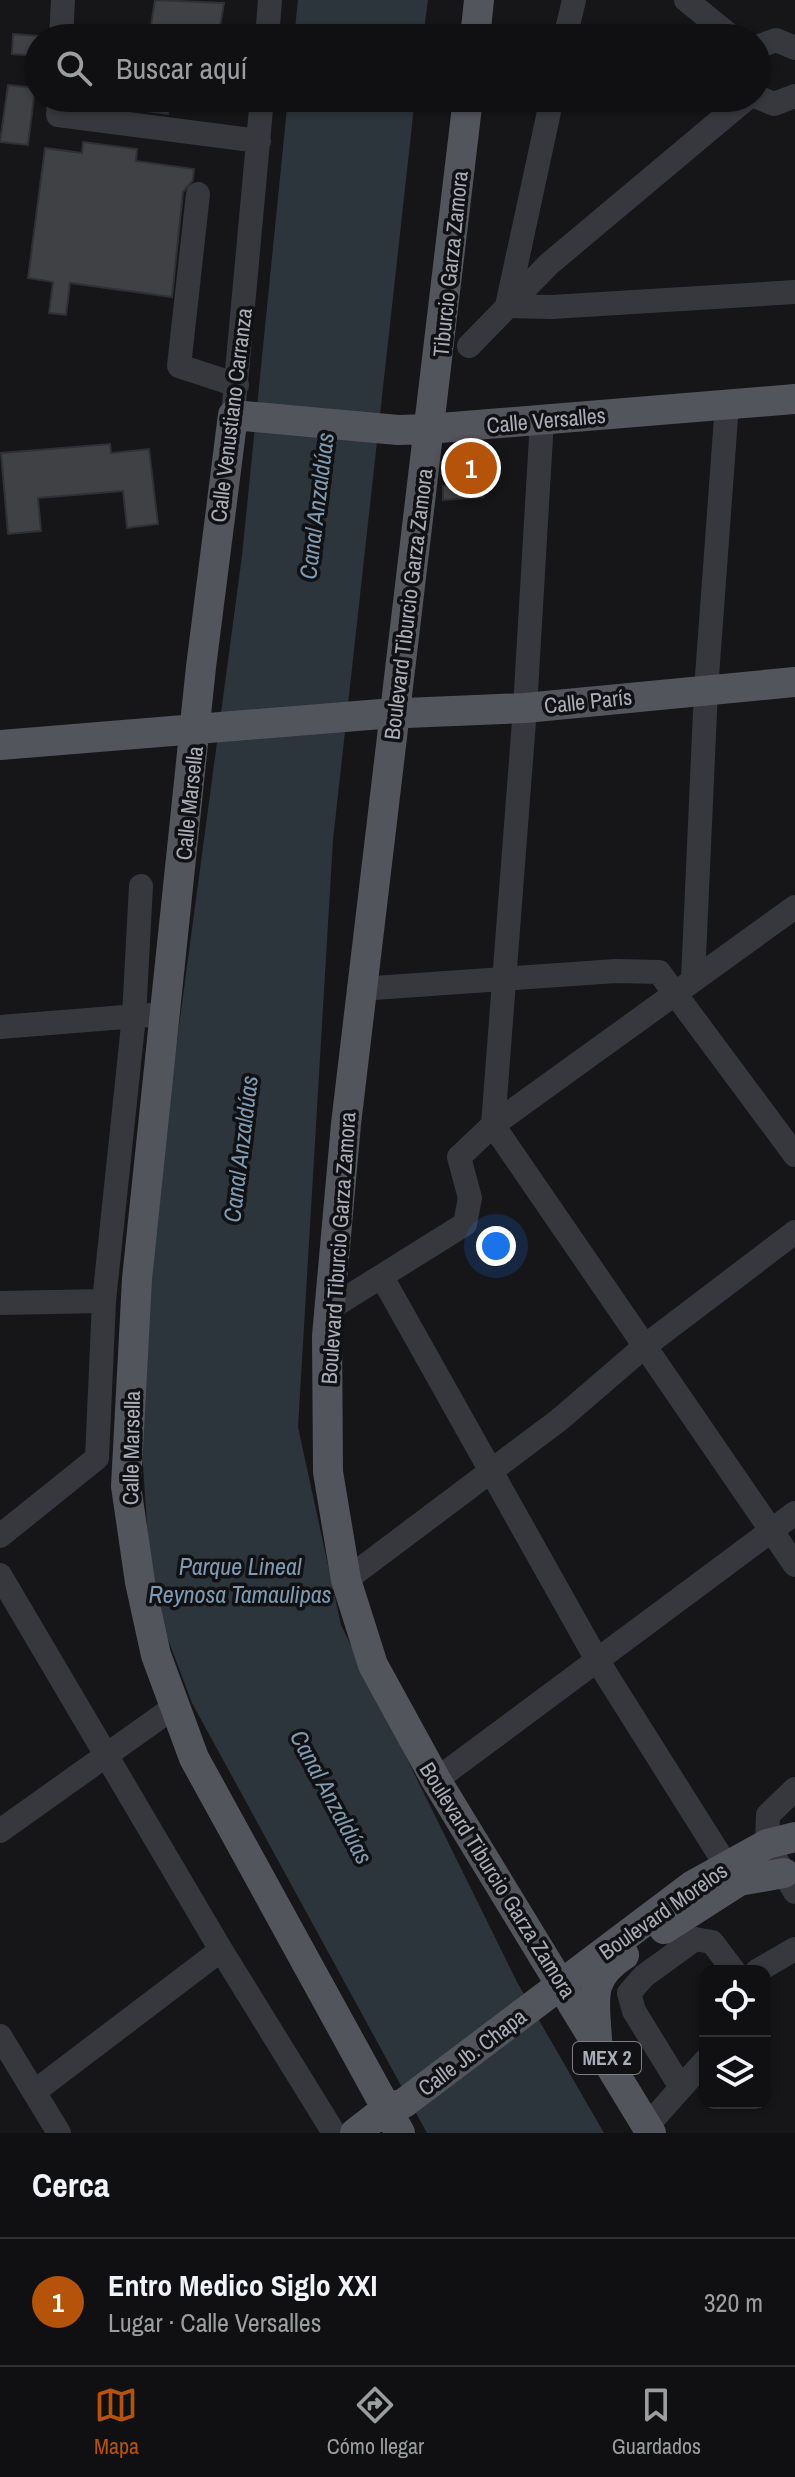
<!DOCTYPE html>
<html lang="es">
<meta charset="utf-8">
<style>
body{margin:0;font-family:"Archivo Narrow",sans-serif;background:#1e1e20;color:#f1f3f6}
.controls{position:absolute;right:24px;bottom:24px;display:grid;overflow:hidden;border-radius:16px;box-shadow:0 2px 6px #0004}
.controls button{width:72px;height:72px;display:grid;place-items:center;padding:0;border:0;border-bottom:2px solid #303032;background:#101012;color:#f1f3f6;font:40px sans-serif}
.you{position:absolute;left:496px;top:1246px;width:28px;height:28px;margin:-20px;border:6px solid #fff;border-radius:50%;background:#1a73e8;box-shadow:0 0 0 12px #1a73e833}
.badge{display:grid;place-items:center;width:52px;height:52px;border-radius:50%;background:#b45309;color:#fff;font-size:26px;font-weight:700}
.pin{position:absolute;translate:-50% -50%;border:4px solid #fff;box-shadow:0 2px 8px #0006}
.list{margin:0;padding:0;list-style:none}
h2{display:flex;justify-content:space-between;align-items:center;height:104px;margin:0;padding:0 32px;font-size:34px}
h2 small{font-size:26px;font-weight:400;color:#9c9d9f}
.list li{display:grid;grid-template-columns:52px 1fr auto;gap:24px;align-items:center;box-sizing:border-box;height:128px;padding:0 32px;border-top:2px solid #303032}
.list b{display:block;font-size:30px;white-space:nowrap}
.list p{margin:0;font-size:26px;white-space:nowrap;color:#9c9d9f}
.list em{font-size:26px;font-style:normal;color:#9c9d9f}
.icon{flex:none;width:44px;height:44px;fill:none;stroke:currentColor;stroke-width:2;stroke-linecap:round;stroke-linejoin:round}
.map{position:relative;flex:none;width:795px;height:2133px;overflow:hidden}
.search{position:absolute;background:#101012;box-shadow:0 2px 6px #0004;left:24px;right:24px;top:24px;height:88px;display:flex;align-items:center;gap:20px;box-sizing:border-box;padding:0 28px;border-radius:44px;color:#9c9d9f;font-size:30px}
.sheet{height:232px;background:#101012}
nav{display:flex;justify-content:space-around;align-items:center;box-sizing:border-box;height:112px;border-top:2px solid #303032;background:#101012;font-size:22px;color:#9c9d9f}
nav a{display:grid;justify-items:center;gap:4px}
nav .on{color:#b45309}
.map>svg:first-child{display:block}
.water{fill:#2c353c}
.building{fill:#404145;stroke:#303034;stroke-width:2}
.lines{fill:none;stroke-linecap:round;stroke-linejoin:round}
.minor{stroke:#37383d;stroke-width:24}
.major{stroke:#53555c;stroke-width:30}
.labels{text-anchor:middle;stroke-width:7;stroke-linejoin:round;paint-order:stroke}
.shield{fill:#111113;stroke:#7b7e86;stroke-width:2}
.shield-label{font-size:20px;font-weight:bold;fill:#a8adb8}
.street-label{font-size:22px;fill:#a8adb8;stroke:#111113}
.water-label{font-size:24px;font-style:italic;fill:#7f9bb3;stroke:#111113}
</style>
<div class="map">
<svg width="795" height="2133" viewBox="0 0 795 2133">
<rect width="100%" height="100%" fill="#161618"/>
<path class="water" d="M298,0h130l-5,38h-129z
M288,98h127l-82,742 -35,587 43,198 176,357 87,151h-177l-235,-430 -40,-106 -13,-190 7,-135 96,-716z"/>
<path class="building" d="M155,0l69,3 -6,35h-69z
M13,34l25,2v20l-26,-2z
M8,85l27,3 -7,57 -28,-3z
M139,98h32l-3,16 -31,-4z
M83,142l54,7 -1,12 58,8 -1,11 -10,12 -11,105 -102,-14 -4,32 -17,-2 4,-31 -25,-4 17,-130 37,5z
M110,444l1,9 38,-4 9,75 -31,4 -4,-37 -85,7 3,33 -33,3 -7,-81z
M487,448l-4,49 -40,3v-14h13l2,-36z"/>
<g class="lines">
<path class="minor" d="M686,0l47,38
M61,38l2,-38
M267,38l3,-38
M565,38l9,-38
M757,47l19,-7 19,8
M757,97l17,7 21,-8
M59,98l-1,17 201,26
M552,98l-45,208 45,1 243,-15
M198,194l-19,172 58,19
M469,346l80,-82 198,-166
M233,415l29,-317
M693,979l13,-289 21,-286
M360,989l256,-18 43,1 136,183
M0,1027l149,-12
M493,1125l32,-417 17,-288
M493,1125l302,440
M382,1277l215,383 129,205
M0,1303l104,-2
M329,1309l136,-85 5,-26 -11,-41 34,-32 302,-218
M0,1536l97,-78 7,-157 30,-285 7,-130
M0,1575l221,375 113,183
M346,1580l213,-160 86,-74 150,-114
M436,1780l359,-267
M795,1789l-27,26 -1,29 28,48
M0,1831l174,-124
M757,1971l38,-22
M0,2036l59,97
M680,2086l-46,-75 -5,-18 15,-17 51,-37 17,3 22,29
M34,2092l187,-142
M647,2126l58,-65"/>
<path class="major" d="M475,38l4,-38
M468,98l-122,1026 -19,212 1,136 18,108 27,85 63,115 215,353
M0,745l381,-31 144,-6 270,-26
M664,1929l75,-48 45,-8
M597,2039c-2,-39 -10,-60 27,-84
M355,2133l31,-24 18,-6 289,-218 74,-41 28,-7
M400,2133l-206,-375 -38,-103 -16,-73 -14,-96 11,-207 64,-612 32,-252 165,15 30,-1 367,-30"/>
</g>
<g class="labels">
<rect class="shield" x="573" y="2042" width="68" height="32" rx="6"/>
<g class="shield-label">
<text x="607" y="2065">MEX 2</text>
</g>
<g class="street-label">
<text transform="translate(450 264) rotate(-84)" y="8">Tiburcio Garza Zamora</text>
<text transform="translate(231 415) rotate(-83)" y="8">Calle Venustiano Carranza</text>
<text transform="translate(546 420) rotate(-5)" y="8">Calle Versalles</text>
<text transform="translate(408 604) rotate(-83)" y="8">Boulevard Tiburcio Garza Zamora</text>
<text transform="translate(588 701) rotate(-6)" y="8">Calle París</text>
<text transform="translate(189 803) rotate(-84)" y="8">Calle Marsella</text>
<text transform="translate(338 1248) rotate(-86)" y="8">Boulevard Tiburcio Garza Zamora</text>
<text transform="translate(131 1448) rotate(-89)" y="8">Calle Marsella</text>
<text transform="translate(498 1880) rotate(58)" y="8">Boulevard Tiburcio Garza Zamora</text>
<text transform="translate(663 1911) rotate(-35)" y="8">Boulevard Morelos</text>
<text transform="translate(472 2052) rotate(-37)" y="8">Calle Jb. Chapa</text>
</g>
<g class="water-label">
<text transform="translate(317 506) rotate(-83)" y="8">Canal Anzaldúas</text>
<text transform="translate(241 1149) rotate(-83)" y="8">Canal Anzaldúas</text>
<text x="240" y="1575">Parque Lineal<tspan x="240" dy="28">Reynosa Tamaulipas</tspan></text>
<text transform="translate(331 1797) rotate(62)" y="8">Canal Anzaldúas</text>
</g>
</g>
</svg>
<div class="controls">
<button><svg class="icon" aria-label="locate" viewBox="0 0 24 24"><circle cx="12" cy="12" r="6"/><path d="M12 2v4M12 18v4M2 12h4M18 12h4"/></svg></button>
<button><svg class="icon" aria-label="layers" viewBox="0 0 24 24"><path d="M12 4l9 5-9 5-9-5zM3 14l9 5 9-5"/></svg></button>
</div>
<div class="you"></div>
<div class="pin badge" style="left:471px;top:468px">1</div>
<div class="search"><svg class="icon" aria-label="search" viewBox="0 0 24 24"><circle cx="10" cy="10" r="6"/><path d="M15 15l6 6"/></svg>Buscar aquí</div>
</div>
<section class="sheet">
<h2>Cerca<small></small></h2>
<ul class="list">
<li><span class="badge">1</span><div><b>Entro Medico Siglo XXI</b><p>Lugar · Calle Versalles</p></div><em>320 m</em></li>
</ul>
</section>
<nav>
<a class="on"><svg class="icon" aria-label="map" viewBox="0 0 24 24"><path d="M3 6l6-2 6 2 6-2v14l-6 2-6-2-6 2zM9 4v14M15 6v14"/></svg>Mapa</a>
<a><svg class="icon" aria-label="directions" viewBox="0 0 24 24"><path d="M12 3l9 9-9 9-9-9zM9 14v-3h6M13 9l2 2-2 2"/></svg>Cómo llegar</a>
<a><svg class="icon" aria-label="saved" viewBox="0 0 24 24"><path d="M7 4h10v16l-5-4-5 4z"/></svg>Guardados</a>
</nav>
